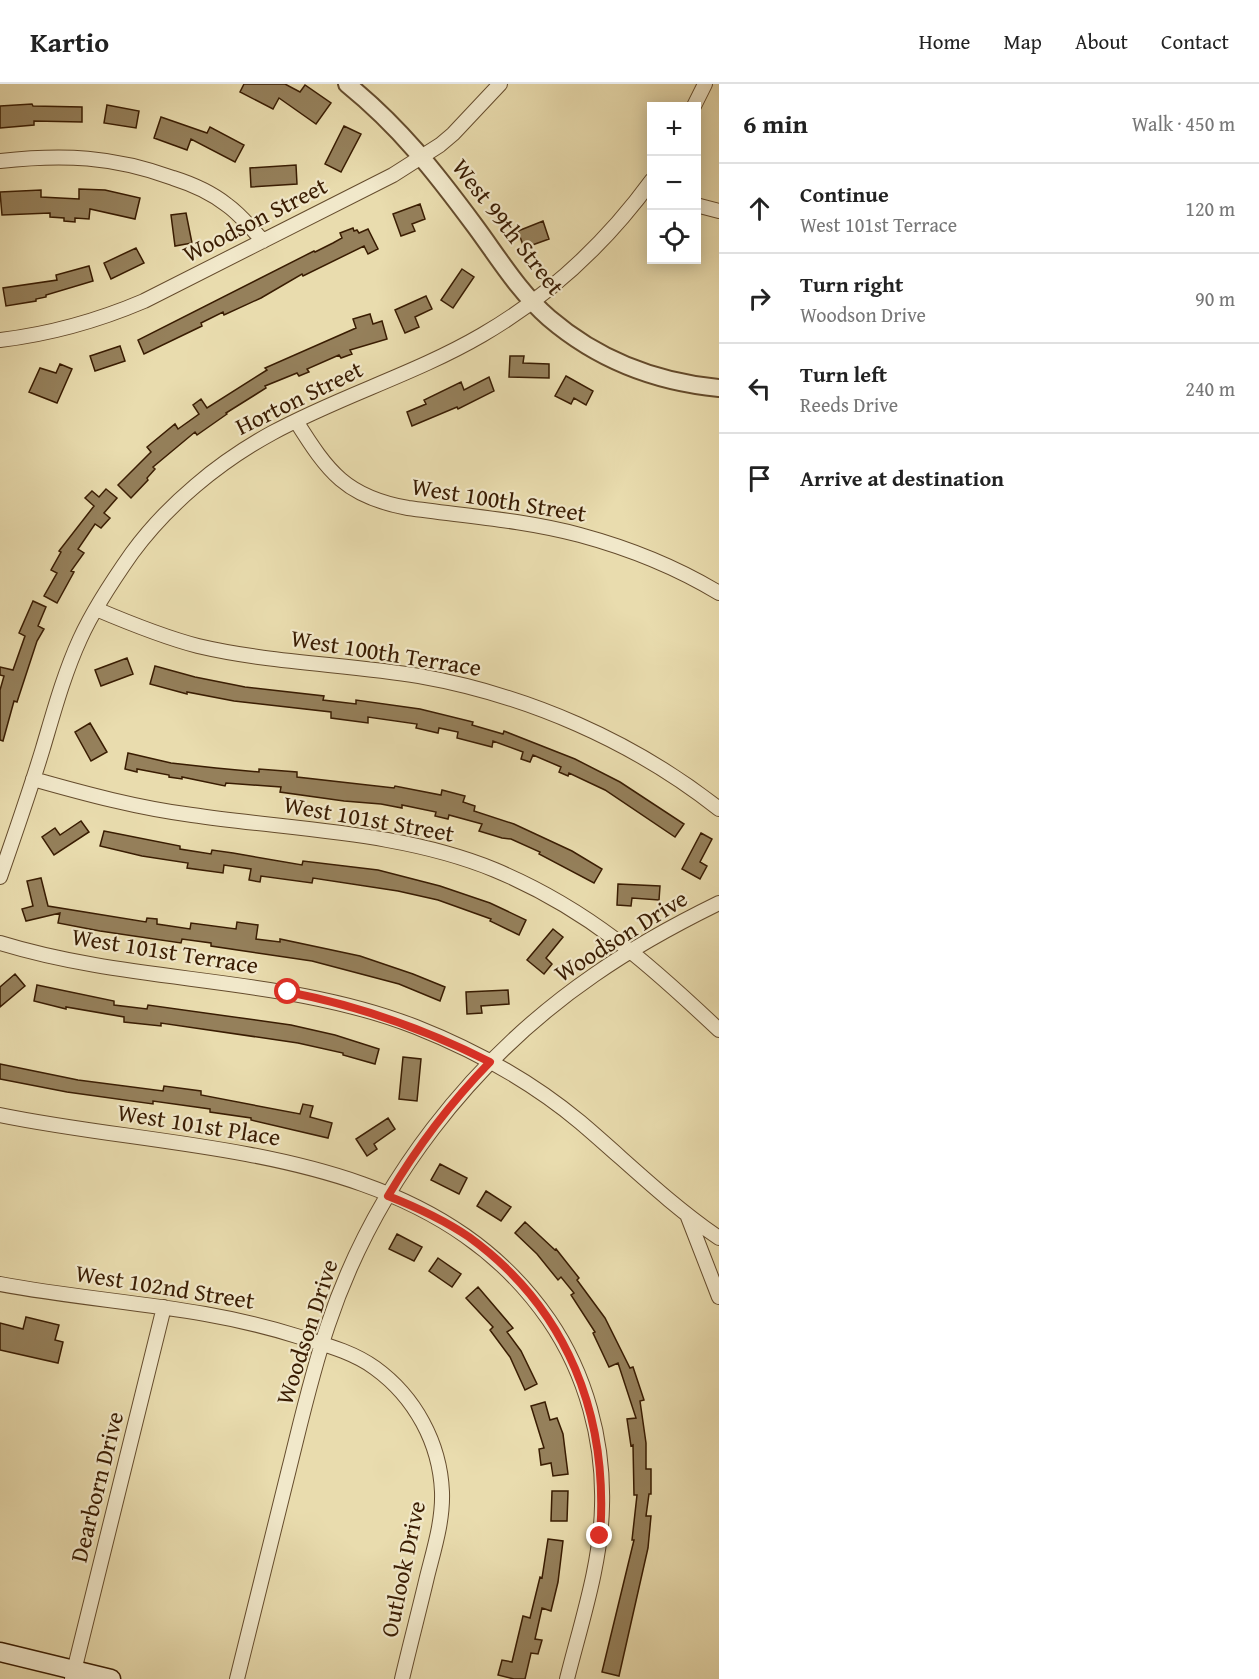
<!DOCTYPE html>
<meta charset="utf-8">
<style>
body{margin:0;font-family:"Gentium Book Plus",serif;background:#f2f2f2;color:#222}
.controls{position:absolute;right:18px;top:18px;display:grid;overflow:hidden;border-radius:0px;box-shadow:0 3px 15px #0003}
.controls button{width:54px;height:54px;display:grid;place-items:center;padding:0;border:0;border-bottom:2px solid #e0e0e0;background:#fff;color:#222;font:30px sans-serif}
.stop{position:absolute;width:18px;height:18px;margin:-14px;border:4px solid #d93025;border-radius:50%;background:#fff}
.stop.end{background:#d93025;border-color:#fff;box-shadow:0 2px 6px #0008}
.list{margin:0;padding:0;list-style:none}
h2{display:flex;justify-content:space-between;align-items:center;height:78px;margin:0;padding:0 24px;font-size:26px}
h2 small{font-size:20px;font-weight:400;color:#767676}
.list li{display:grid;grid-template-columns:39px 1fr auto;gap:18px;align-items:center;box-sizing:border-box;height:90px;padding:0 24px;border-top:2px solid #e0e0e0}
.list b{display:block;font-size:22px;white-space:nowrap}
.list p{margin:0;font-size:20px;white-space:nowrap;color:#767676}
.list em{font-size:20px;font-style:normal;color:#767676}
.icon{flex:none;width:33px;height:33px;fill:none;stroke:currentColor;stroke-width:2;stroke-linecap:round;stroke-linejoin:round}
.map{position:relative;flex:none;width:719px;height:1595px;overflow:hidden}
header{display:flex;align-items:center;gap:36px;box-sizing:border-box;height:84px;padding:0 30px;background:#fff;border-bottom:2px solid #e0e0e0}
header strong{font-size:28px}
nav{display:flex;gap:33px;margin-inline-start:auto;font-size:21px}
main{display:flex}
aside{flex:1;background:#fff}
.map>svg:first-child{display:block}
.building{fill:#95805b;stroke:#391c02;stroke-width:1.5}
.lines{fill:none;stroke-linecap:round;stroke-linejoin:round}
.minor-casing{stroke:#654c2d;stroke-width:16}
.tertiary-casing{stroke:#654c2d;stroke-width:20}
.secondary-casing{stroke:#391c02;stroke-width:21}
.minor{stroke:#f1e8ca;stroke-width:14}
.tertiary{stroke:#f1e8ca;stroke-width:16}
.secondary{stroke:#f1e8ca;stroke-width:18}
.route{stroke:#d93025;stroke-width:8}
.labels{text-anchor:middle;stroke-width:4.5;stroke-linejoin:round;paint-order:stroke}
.street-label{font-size:24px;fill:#391c02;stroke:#f1e8ca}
</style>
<header>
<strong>Kartio</strong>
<nav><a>Home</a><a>Map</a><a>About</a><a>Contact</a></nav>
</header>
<main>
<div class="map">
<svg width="719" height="1595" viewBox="0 0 719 1595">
<rect width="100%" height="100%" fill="#e9dcae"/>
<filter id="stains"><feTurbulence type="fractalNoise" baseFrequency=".00333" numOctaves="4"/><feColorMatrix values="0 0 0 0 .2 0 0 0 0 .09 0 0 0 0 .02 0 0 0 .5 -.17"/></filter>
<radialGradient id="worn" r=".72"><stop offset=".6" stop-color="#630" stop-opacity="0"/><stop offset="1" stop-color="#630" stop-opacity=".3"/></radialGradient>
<path class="building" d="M244,0h41l15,8 5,-7 26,18 -15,21 -37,-26 -6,11 -33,-17z
M32,20l1,2 49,1v15l-48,-1v4l-34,3v-22z
M107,21l32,6 -3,17 -32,-5z
M161,33l46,16 3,-6 34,18 -9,17 -44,-23 -4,11 -33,-12z
M344,42l17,8 -20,38 -16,-8z
M296,81l1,19 -46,3 -1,-19z
M79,105l26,1 35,8 -5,21 -45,-10 -1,10 -14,-1v4l-11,-1v-3l-14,-1v-4l-48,2 -2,-23 41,-2v7l38,2z
M420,120l5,15 -13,5 3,7 -14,5 -8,-22z
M186,129l6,30 -17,3 -4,-31z
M543,137l6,18 -25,9 -6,-17z
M353,144l1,3 3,-1 2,3 9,-4 10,20 -10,5 -4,-8 -61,30 -1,-2 -41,24 -37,17 -1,-3 -22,11 1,3 -58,28 -6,-14 176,-89 1,1 18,-9 9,-5 -2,-5z
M136,164l8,15 -33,16 -7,-16z
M89,182l4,15 -47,14v2l-10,2v2l-30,5 -3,-18 54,-8 -1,-5z
M462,185l12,8 -21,31 -12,-8z
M426,212l6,13 -17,8 4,10 -14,6 -10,-23z
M370,230l3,10 9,-3 5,18 -37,11 2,4 -11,4 -2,-3 -32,14 2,3 -10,4 -2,-3 -32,13 1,2 -40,25 1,1 -30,21 -2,-3 -42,35 2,2 -8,9 1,2 -17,18 -13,-13 33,-33 -4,-5 28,-23 3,5 21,-15 -6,-9 8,-6 6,9 60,-38 -2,-2 91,-40 -3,-9z
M120,262l5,15 -30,10 -5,-15z
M510,272h14l-1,7 26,1v14l-40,-1z
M60,280l12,5 -15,34 -28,-11 11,-24 16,5z
M566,292l27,15 -7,14 -12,-7 -3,6 -16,-8z
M489,293l5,14 -36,18 -1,-2 -45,19 -5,-14 19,-8 -2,-4 37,-18 3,8z
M106,405l11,9 -13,15 6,5 -9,10 -6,-4 -17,25 6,4 -13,18 3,1 -17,31 -13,-7 13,-23 -6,-3 10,-18 -2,-1 35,-45 -9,-8 7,-7 7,6z
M33,517l13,6 -8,19 6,3 -7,12 -20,61 -3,-1 -11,40 -3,-1v-50l4,-14 -4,-1v-8l13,3 12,-34 -6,-3z
M127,574l6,16 -32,12 -6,-16z
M155,582l40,11 50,10 79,9 -1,4 33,4v-4l64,9 53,13 -1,3 31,9 1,-3 71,28 45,23 64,42 -9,13 -70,-47 -36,-17 -1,3 -9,-4 2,-5 -28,-12 -3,7 -9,-3 2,-7 -30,-11 -1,6 -35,-9 1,-6 -19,-4 -1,5 -22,-5 1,-4 -49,-7v6l-37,-5v-6l-97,-11 -47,-9v2l-37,-10z
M90,639l17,29 -16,9 -16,-29z
M128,669l43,10 45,5 43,4v-3l38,3v5l97,11 1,-2 46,9 1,-5 23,6 -2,6 12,4 -1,5 40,13 58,27 30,18 -8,14 -55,-29 1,-2 -29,-13 -9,-1 -23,-7 3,-7 -33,-9 -1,4 -13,-3 1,-4 -34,-7v3l-21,-4 -37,-3 -64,-9 1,-5 -55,-4 -1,3 -43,-9v2l-13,-2v-2l-32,-6v3l-12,-3z
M81,737l8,11 -35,23 -12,-18 13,-9 5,7z
M104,747l76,15v3l31,5 1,-4 21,3 69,12 1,-4 75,9 62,16 50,17 36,17 -7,15 -29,-14 1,-2 -53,-19 -40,-9 -85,-13 -1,5 -51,-7 -1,6 -11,-2 2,-11 -27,-4 -1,8 -36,-5 1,-5 -46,-7 -42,-10z
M701,749l11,6 -12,23 7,4 -7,13 -18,-10z
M41,794l7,28 98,16 1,-4 10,1v5l33,5 1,-6 45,6 1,-7 21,3 -2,14 24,3v-3l80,17 53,18 32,13 -5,14 -41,-17 -87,-23 -101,-15v-3l-29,-4 -1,4 -81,-12 -42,-8 2,-10 -34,8 -4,-12 11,-3 -6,-25z
M618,800l42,2 -1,14 -27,-2 -1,8 -14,-1z
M553,845l10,8 -17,21 6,6 -8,10 -17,-14z
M15,890l10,12 -25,21v-20z
M37,901l77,16v4l33,4 1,-4 143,20 44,10 44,14 -4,15 -32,-9v-2l-45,-10 -137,-20v3l-37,-4v-5l-58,-10v2l-32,-8z
M508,906l1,14 -28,2 1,7 -15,1 -1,-22z
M403,973l18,2 -4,42 -18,-2z
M0,980l78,16 85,11 1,-5 37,5v4l99,19 3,-10 10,2 -3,11 22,6 -4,15 -77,-18v-2l-41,-6v-3l-57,-8v3l-86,-12 -67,-13z
M388,1034l7,11 -21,15 3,5 -10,7 -11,-17z
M440,1080l27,14 -8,16 -28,-14z
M486,1107l25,16 -10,14 -24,-15z
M525,1138l30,28 1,-1 23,29 -2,2 28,38 25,50 3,-1 11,33 -4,1 6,42v26h5v25h-2l-3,22h5l-3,32 -29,128 -17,-4 32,-132h-2l5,-45h-3l-1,-50 -2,1 -4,-27 9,-1 -18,-55 -9,4 -16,-34 2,-1 -24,-37 3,-2 -13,-16 -3,3 -21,-26 -22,-21z
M397,1150l25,13 -8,14 -25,-12z
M438,1174l23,16 -9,13 -23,-16z
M478,1203l35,41 -6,4 14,19 16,33 -12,6 -15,-33 -20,-27 3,-3 -27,-29z
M26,1233l33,8 -4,15 8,2 -5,21 -58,-13v-27l23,6z
M545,1318l5,18 7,-2 6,16 5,40 -15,2 -2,-13 -10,2 -2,-16 5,-1 -13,-42z
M552,1407h16l-1,30h-16z
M548,1455l15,2 -5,41 -7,29 -9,-3 -7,31 7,1 -4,14 -7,-1 -6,26h-11l-16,-4 4,-15 10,2 11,-46 7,2 10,-41 2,1z"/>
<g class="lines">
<g class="minor-casing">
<path id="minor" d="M694,22l11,-22
M0,77c63,-7 113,-5 173,17 19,6 39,15 54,27 14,10 25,24 36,36
M696,121l23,6
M0,256c51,-6 97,-19 144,-39l249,-126 47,-30 13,-11 47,-50
M296,337c32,51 50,76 112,87 57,8 116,12 172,27 48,13 96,32 139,58
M96,525c33,14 67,28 102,37 72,17 148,18 221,30 108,19 214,65 300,133
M33,695c53,15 105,29 159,36 101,15 208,16 303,55 93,39 152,92 224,160
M0,793c15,-43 30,-86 43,-129 11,-37 21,-74 37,-109 14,-31 33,-59 52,-86 36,-49 87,-91 140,-120 68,-37 143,-59 210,-98 67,-39 124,-92 170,-155
M0,859c136,42 283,32 416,84 58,23 116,55 164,95 46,39 89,82 139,116
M0,1031c189,39 426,27 549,205 37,54 55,121 53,186 -1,58 -21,117 -35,173
M688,1133l31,80
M0,1200c101,19 201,21 300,53 26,8 53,15 75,31 40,29 65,75 67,124 1,29 -8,57 -15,85 -8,34 -17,68 -25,102
M72,1595l92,-372
M237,1595c17,-70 35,-140 52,-210 12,-48 23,-97 39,-144 47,-141 144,-266 266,-350 40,-28 82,-51 125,-72"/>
</g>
<g class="tertiary-casing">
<path id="tertiary" d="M347,0c53,43 88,88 128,142 23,31 44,66 74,92 49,42 107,64 170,70"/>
</g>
<g class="secondary-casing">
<path id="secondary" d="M0,1568l111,27"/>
</g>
<use href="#minor" class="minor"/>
<use href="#tertiary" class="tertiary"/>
<use href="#secondary" class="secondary"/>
</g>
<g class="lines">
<path class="route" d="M288,908c72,14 137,37 202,70 -39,40 -73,85 -102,134 28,11 56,24 81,41 99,72 140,179 131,299"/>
</g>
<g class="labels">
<g class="street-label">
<text transform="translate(255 136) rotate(-27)" y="8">Woodson Street</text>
<text transform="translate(508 143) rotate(52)" y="8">West 99th Street</text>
<text transform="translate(299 314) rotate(-26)" y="8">Horton Street</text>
<text transform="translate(499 416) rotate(9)" y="8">West 100th Street</text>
<text transform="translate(386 569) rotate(9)" y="8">West 100th Terrace</text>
<text transform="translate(369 735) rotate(10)" y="8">West 101st Street</text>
<text transform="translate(621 852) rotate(-32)" y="8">Woodson Drive</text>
<text transform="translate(165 867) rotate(9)" y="8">West 101st Terrace</text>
<text transform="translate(199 1041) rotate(9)" y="8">West 101st Place</text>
<text transform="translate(165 1203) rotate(9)" y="8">West 102nd Street</text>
<text transform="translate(307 1248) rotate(-72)" y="8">Woodson Drive</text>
<text transform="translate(97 1403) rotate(-76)" y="8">Dearborn Drive</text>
<text transform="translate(403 1485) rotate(-78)" y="8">Outlook Drive</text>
</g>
</g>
<rect width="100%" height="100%" filter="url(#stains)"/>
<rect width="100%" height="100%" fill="url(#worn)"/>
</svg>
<div class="controls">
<button>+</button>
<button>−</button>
<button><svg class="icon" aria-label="locate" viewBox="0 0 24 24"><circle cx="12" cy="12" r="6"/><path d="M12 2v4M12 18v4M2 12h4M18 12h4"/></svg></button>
</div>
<div class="stop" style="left:288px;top:908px"></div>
<div class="stop end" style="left:600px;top:1452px"></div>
</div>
<aside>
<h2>6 min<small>Walk · 450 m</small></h2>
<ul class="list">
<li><svg class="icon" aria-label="ahead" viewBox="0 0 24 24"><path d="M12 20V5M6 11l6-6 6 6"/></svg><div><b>Continue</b><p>West 101st Terrace</p></div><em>120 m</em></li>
<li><svg class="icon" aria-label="right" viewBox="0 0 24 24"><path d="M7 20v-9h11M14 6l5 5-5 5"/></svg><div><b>Turn right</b><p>Woodson Drive</p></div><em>90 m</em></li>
<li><svg class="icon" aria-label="left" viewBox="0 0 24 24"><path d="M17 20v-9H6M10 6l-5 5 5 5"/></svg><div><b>Turn left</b><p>Reeds Drive</p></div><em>240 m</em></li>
<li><svg class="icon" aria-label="arrive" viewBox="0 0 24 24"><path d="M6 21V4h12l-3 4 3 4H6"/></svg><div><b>Arrive at destination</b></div></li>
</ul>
</aside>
</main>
